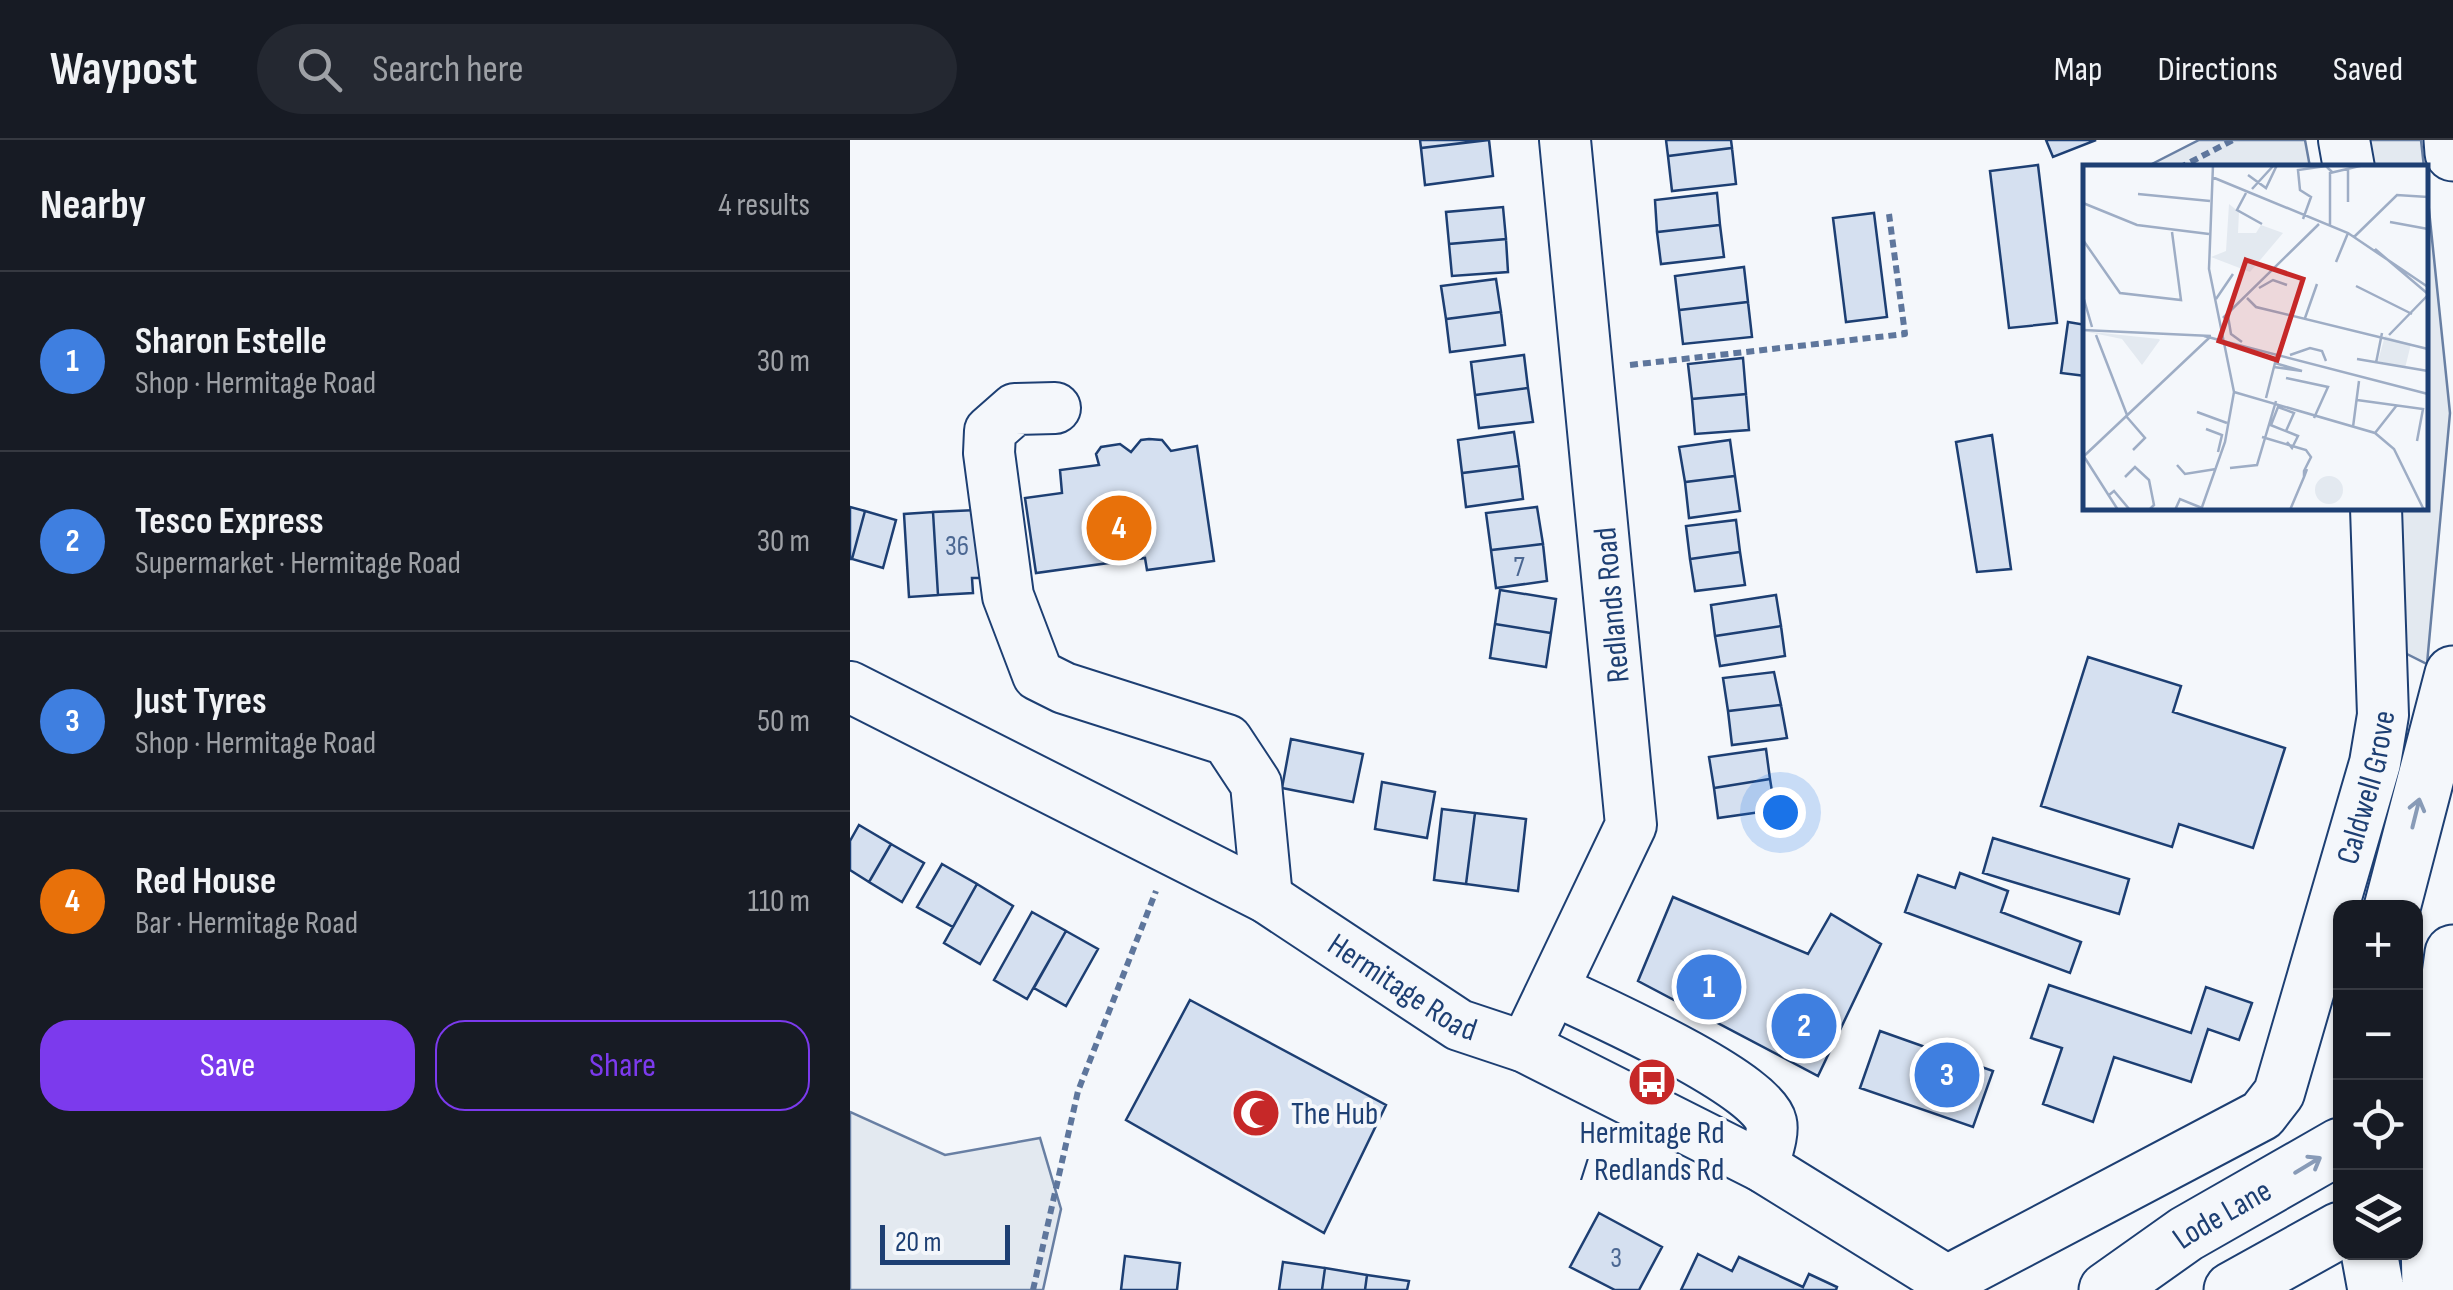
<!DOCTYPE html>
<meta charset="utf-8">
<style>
body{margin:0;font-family:"Sofia Sans Condensed",sans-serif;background:#242831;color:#f1f3f6}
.controls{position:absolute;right:30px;bottom:30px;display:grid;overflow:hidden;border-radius:20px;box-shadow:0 2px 8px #0004}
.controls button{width:90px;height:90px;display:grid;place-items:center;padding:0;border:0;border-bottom:2px solid #363941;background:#171b24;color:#f1f3f6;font:50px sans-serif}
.scale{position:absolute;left:30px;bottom:25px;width:130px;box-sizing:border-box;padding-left:10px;border:5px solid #1d3f73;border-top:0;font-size:28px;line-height:35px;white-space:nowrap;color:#1d3f73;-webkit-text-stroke:8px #f4f7fb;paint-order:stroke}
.you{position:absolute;left:930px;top:672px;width:35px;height:35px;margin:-25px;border:8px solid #fff;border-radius:50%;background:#1a73e8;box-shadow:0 0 0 15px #1a73e833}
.badge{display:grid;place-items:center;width:65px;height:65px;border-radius:50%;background:#7c3aed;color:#fff;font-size:32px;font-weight:700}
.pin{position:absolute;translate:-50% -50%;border:5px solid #fff;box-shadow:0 2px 10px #0006}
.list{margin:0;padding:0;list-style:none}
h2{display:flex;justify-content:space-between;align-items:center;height:130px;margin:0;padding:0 40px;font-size:42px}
h2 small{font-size:32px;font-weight:400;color:#9ea1a6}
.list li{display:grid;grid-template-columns:65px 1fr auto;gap:30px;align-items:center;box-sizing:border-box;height:180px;padding:0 40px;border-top:2px solid #363941}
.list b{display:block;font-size:38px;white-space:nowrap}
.list p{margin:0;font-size:32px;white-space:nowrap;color:#9ea1a6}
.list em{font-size:32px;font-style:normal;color:#9ea1a6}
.actions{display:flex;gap:20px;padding:30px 40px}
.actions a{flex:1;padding:22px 0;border:2px solid #7c3aed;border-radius:30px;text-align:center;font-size:35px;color:#7c3aed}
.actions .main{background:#7c3aed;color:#fff}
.icon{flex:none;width:55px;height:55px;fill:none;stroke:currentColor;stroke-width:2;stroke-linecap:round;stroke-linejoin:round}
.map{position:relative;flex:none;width:1603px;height:1150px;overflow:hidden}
header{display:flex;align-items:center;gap:60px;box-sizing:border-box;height:140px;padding:0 50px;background:#171b24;border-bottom:2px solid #363941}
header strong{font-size:48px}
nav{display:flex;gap:55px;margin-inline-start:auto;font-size:35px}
.search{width:700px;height:90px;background:#242831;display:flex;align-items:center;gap:25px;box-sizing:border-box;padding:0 35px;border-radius:55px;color:#9ea1a6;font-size:38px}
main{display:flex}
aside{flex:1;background:#171b24}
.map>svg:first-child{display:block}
.green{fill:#e3e9f0;stroke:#687fa3;stroke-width:2.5}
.building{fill:#d5e0f0;stroke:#1d3f73;stroke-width:2.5}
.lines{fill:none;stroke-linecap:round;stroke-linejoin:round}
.minor-casing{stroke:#1d3f73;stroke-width:54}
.major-casing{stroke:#1d3f73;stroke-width:59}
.highway-casing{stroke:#1d3f73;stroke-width:59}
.path{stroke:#5e769c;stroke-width:6;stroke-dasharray:8 5;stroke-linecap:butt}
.minor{stroke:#f4f7fb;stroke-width:50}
.major{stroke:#f4f7fb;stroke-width:55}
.highway{stroke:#f4f7fb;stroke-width:55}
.oneway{stroke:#889bb7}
.labels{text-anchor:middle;stroke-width:8;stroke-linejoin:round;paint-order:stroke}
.number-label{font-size:28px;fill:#4b6792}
.street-label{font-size:32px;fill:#1d3f73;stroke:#f4f7fb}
.poi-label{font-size:32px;fill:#1d3f73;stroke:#f4f7fb;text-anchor:start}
.inset-road{fill:none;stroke:#9eadc5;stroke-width:2.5}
.view{fill:#c62828;fill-opacity:0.15;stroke:#c62828;stroke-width:5}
.inset-edge{fill:none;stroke:#1d3f73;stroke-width:5}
</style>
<header>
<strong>Waypost</strong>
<div class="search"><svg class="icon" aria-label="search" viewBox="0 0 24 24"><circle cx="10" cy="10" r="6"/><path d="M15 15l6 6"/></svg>Search here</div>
<nav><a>Map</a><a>Directions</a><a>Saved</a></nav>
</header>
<main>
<aside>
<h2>Nearby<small>4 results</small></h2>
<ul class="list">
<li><span class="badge" style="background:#3f7fe0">1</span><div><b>Sharon Estelle</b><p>Shop · Hermitage Road</p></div><em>30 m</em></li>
<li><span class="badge" style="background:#3f7fe0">2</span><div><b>Tesco Express</b><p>Supermarket · Hermitage Road</p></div><em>30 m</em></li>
<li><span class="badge" style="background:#3f7fe0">3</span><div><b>Just Tyres</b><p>Shop · Hermitage Road</p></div><em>50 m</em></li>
<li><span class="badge" style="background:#e8710a">4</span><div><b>Red House</b><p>Bar · Hermitage Road</p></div><em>110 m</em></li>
</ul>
<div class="actions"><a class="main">Save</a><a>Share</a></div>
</aside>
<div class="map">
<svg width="1603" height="1150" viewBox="0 0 1603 1150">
<rect width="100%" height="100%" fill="#f4f7fb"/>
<path class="green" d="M1349,0h106l5,27h-164z
M1517,0h54l3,27h-55z
M1576,41l24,232 -23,251 -24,-12 -10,-144h33z
M0,972l95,43 95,-17 21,71 -18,81h-193z"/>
<path class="building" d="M570,0h66l-65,8z
M639,0l4,36 -68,9 -4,-37z
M816,0h65l1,8 -64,8z
M1196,0h50l-43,17z
M882,8l4,36 -64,7 -4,-35z
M1188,25l19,158 -48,5 -19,-157z
M867,53l3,32 -63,7 -2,-32z
M653,67l3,32 -57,5 -3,-32z
M1024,73l13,104 -41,5 -13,-104z
M870,85l4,32 -63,7 -4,-32z
M656,99l2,33 -56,4 -3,-32z
M894,127l4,35 -69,8 -4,-34z
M646,139l5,33 -55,7 -5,-33z
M898,162l4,35 -69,7 -4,-34z
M651,172l4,33 -55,7 -4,-33z
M1218,182l18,3v51l-25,-3z
M674,215l4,33 -53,7 -4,-33z
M893,218l3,36 -54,5 -4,-35z
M678,248l5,34 -54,6 -4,-33z
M896,254l3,36 -54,4 -3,-35z
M664,292l5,34 -57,7 -4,-33z
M1142,295l19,134 -34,3 -21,-130z
M299,299l13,1 9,11 26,-5 17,115 -67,9 -2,-12 -109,15 -11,-75 37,-5 -2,-23 39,-5 -3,-11 5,-7 19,-3 11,8 10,-12z
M880,300l5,36 -50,6 -6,-35z
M669,326l4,33 -57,8 -4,-34z
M885,336l5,35 -51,7 -4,-36z
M0,367l15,4 -13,48h-2z
M687,367l6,37 -52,6 -5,-37z
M127,370l4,68h-9l1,15 -35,2 -5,-83z
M15,371l31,9 -13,48 -31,-9z
M83,372l5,83 -29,2 -5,-83z
M886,380l4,32 -50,7 -4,-33z
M693,404l4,37 -51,7 -5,-38z
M890,412l5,33 -50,6 -5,-32z
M650,450l56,9 -5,34 -56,-9z
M926,455l5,31 -66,10 -4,-31z
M645,484l56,9 -5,34 -56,-9z
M931,486l4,30 -65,10 -5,-30z
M1238,517l93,29 -8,26 112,36 -32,100 -74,-24 -7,23 -131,-41z
M924,532l7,33 -53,6 -5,-33z
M931,565l6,33 -55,7 -4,-34z
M441,599l72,15 -10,48 -71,-14z
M916,609l4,30 -56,9 -5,-31z
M920,639l5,31 -57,8 -4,-30z
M532,642l53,10 -8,46 -52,-9z
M592,669l33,4 -9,71 -32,-4z
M625,673l51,6 -8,72 -52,-7z
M9,685l32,19 -22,38 -19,-12v-29z
M1143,698l136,41 -10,35 -136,-41z
M41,704l33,19 -22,39 -33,-20z
M92,724l35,20 -24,43 -36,-20z
M1110,733l48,18 -7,21 80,30 -11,31 -165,-61 13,-37 37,13z
M127,744l36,22 -33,58 -36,-21z
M823,757l135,57 23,-40 50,30 -63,132 -180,-95z
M182,772l34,19 -39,68 -33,-19z
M216,791l32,18 -32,57 -32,-18z
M1199,845l142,48 15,-46 46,16 -13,37 -31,-11 -17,53 -77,-25 -21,65 -50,-18 19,-56 -31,-10z
M340,860l196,105 -62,128 -198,-113z
M1030,891l113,40 -20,56 -113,-39z
M749,1073l63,34 -23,43h-24l-45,-23z
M848,1114l34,17 7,-14 64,30 6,-13 28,13 -1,3h-155z
M275,1116l55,7 -3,27h-56z
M433,1122l42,6 -3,22h-43z
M475,1128l42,7 -2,15h-43z
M517,1135l42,6 -2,9h-42z"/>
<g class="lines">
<g class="minor-casing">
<g id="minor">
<path d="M1494,0l5,28"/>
<path d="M205,268l-40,1 -25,22 -1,22 19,143 30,79 26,13 163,52 29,44 11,114"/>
<path id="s1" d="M0,547l417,211 192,127 66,22 238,120 184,114 8,9"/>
<path d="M704,850c40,19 208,93 217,132 3,12 -5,32 -8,45"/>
<path d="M675,907l106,-222 -66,-685"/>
<path id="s2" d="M1097,1141l315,-166 17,-22 96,-330 8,-48 -7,-207"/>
</g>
</g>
<g class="major-casing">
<g id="major">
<path id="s3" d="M1257,1150l79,-56 154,-88"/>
<path d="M1382,1150l108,-60"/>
</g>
</g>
<g class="highway-casing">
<path id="highway" d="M1602,0l1,13
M1542,768l61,-234
M1519,1112l7,38
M1580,1150l-2,-115 6,-82 19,-140"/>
</g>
<path class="path" d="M1329,28l54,-28
M780,225l275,-31 -16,-120
M183,1150l45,-199 78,-200"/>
<use href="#minor" class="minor"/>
<use href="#major" class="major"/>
<use href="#highway" class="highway"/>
</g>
<defs><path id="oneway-shaft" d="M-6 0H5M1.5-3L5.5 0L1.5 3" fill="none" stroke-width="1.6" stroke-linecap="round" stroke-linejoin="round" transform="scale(2.5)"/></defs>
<g class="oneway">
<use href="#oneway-shaft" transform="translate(1566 673) rotate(-76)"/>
<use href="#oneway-shaft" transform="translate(1458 1025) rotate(-31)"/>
</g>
<defs>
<g id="bus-disc" transform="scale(2.5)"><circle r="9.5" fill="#c62828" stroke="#f4f7fb"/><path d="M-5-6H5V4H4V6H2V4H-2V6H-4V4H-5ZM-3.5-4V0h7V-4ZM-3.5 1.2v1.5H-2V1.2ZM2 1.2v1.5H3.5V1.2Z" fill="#fff"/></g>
<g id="mosque-disc" transform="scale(2.5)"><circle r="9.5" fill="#c62828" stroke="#f4f7fb"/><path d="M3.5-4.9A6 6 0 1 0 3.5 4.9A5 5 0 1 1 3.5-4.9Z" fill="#fff"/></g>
</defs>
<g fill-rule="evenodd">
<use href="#bus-disc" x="802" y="942"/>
<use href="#mosque-disc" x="406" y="973"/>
</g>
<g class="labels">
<g class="number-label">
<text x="107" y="415">36</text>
<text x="669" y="436">7</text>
<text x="766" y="1127">3</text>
</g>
<g class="street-label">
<text transform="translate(761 465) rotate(-95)" y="11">Redlands Road</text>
<text dy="11" stroke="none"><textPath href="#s2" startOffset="702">Caldwell Grove</textPath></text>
<text dy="11" stroke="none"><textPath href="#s1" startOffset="630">Hermitage Road</textPath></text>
<text dy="11" stroke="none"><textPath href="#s3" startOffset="138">Lode Lane</textPath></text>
</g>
<g class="poi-label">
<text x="441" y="984">The Hub</text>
<text x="802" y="1003" text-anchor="middle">Hermitage Rd<tspan x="802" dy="37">/ Redlands Rd</tspan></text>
</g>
</g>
<g transform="translate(1233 25)">
<rect width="345" height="345" fill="#f4f7fb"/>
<path d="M146,39l10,8 -1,21h18l5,-8 22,8 -33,39 -39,-15 15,-6zM0,166l76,8 1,1 -18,25 -20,-26zM302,171l26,8 -6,24 -27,-7zM232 325a14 14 0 1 1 28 0a14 14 0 1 1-28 0Z" fill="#e3e9f0"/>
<path class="inset-road" d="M165,10l18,13 11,-23M129,12l136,56 80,54M169,24l22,-24M163,28l-9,17 25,14M55,29l72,7M265,37v-33M0,38l54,22 72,9M220,54l8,-22 -11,-7 -2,-20 28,-4 6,6M307,57l38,7M247,61v-53l34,-8M271,72l43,-42 31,2M0,75l37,53 61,7 -9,-68M292,84l53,45M253,97l12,-29M273,121l56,28M176,123l14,-8 14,5M0,131l9,31M164,133l9,9 172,42M133,134l17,-25M145,151l3,18 11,8M140,153l96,-94M222,153l12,-34M0,165l128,6M13,170l31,80M306,170l39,-40M121,171l224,58M207,190l20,-7 12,3 4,10M274,194l71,12M293,198l6,-30M203,213l42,9 -14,31M151,227l141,41 19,16 30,61M183,233l9,-35 27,8 -28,-4M274,235l66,9 -6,32M114,247l30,11M43,251l19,22 -12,12M185,259l30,12 -6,12 -5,-6M188,260l7,-18 16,6 -8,18M270,262l6,-46M123,264l16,6 -4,17M292,268l22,-28M179,272l44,13 5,7 -7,14v6l3,-8M0,290l35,55M1,291l125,-118M94,300l8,9 31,-5M147,303l27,-3 19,-64M42,312l10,-10 14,13 5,25 -5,5M26,330l5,-4 16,19M92,345l5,-11 22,9M118,345l24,-68 9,-50 -25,-123 4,-104M207,345l14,-33"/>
<path class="view" d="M163,95l57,19 -26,81 -58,-19z"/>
<rect width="345" height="345" class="inset-edge"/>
</g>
</svg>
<div class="controls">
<button>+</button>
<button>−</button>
<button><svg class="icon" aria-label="locate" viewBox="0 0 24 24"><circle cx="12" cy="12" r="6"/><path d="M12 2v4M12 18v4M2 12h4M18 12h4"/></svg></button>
<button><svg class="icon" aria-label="layers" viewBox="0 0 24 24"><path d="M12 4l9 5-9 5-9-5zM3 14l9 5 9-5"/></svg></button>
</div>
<div class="scale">20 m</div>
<div class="you"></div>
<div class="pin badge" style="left:859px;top:847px;background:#3f7fe0">1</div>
<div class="pin badge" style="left:954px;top:886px;background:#3f7fe0">2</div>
<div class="pin badge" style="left:1097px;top:935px;background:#3f7fe0">3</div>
<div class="pin badge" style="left:269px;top:388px;background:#e8710a">4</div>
</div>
</main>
